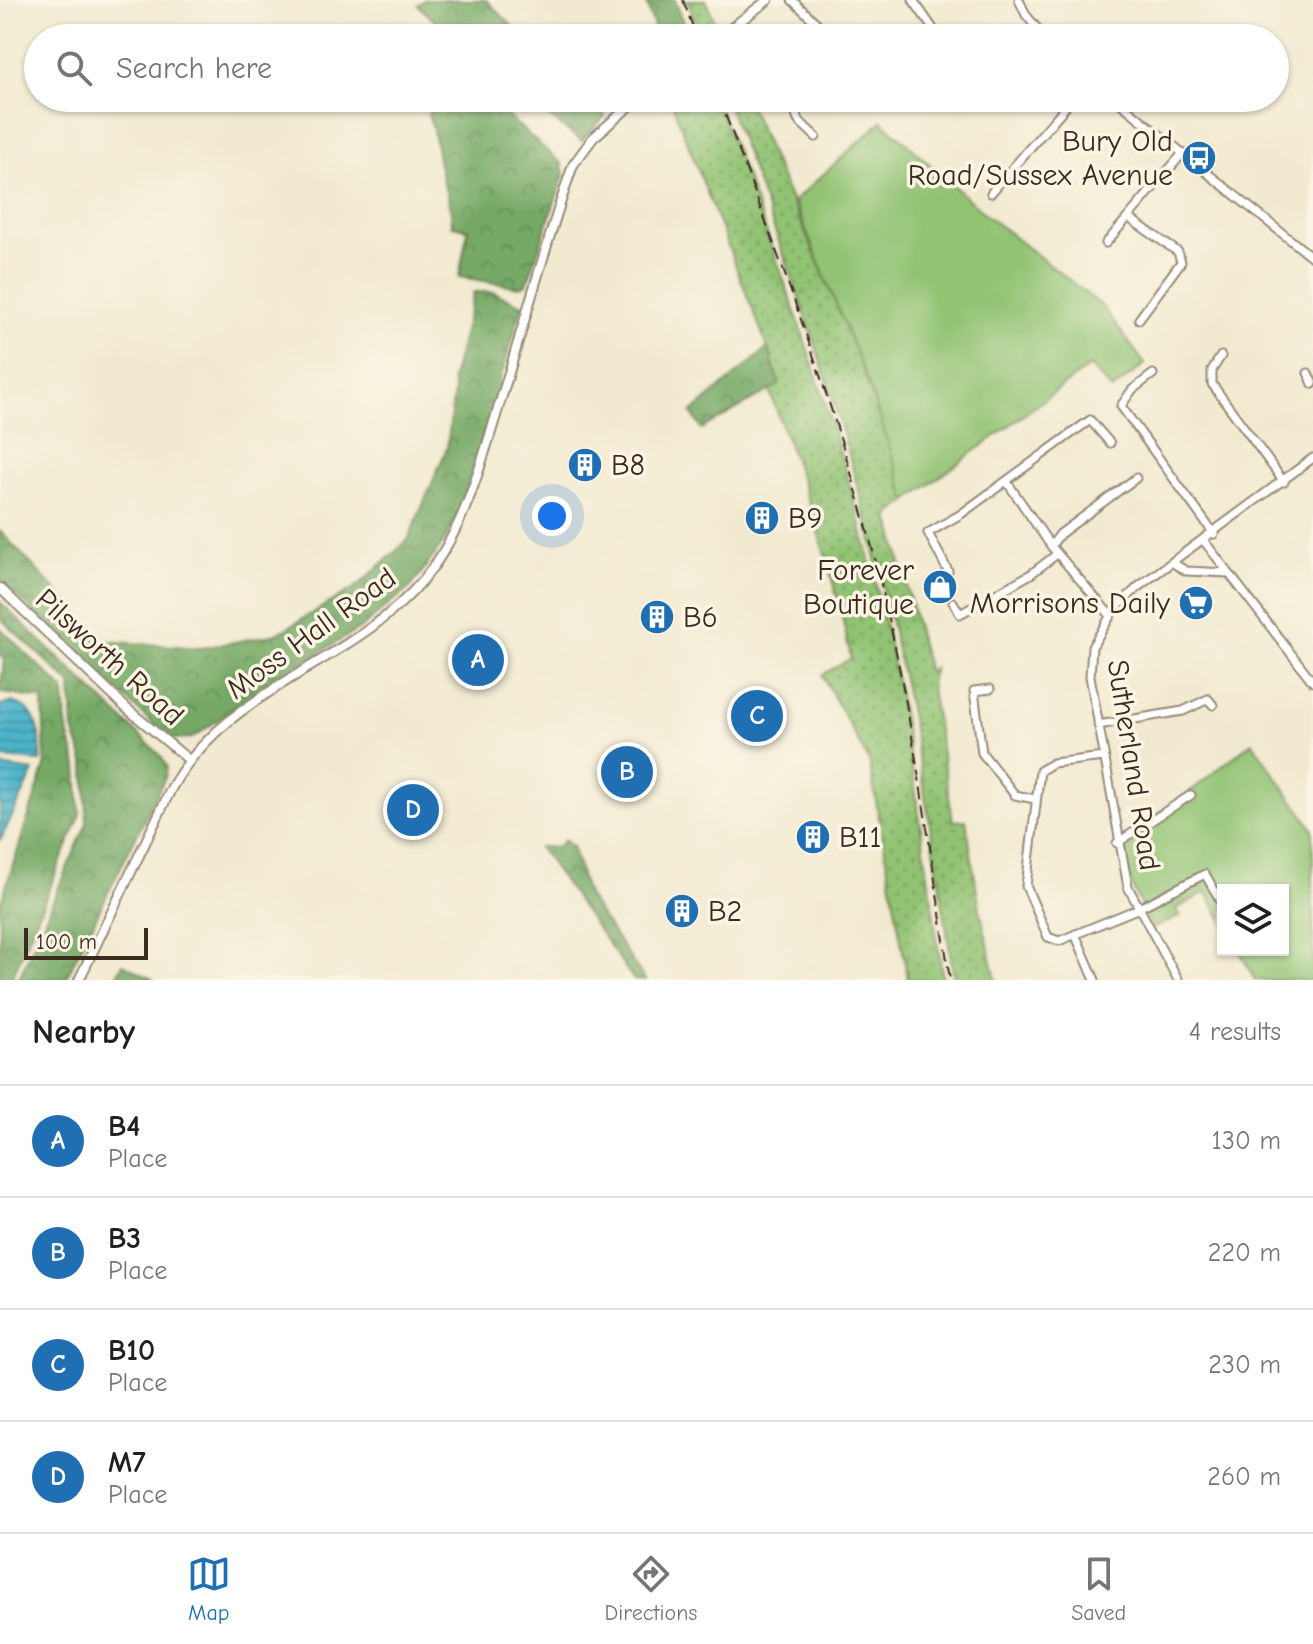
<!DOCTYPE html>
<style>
body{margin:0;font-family:"Comic Neue",sans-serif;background:#f2f2f2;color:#202124}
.controls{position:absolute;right:24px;bottom:24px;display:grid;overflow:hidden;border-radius:0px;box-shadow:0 2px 6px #0004}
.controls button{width:72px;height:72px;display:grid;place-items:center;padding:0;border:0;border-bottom:2px solid #e0e0e0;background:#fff;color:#202124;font:40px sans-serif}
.scale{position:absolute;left:24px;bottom:20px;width:124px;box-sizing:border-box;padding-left:8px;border:4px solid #3b2a1e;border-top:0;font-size:22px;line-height:28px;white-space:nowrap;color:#3b2a1e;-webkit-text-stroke:6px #fcf5e5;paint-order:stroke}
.you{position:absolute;left:552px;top:516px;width:28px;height:28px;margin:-20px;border:6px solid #fff;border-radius:50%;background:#1a73e8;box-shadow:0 0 0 12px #1a73e833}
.badge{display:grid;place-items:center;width:52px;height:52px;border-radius:50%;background:#1f6fb2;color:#fff;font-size:26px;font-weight:700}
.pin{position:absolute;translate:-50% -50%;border:4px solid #fff;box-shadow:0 2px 8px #0006}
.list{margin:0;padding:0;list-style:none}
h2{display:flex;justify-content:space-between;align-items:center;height:104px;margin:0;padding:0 32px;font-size:34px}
h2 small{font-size:26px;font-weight:400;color:#757577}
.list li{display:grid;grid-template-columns:52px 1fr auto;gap:24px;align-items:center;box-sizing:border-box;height:112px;padding:0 32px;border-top:2px solid #e0e0e0}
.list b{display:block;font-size:30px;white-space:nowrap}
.list p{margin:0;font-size:26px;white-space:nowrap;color:#757577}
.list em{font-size:26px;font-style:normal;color:#757577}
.icon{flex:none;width:44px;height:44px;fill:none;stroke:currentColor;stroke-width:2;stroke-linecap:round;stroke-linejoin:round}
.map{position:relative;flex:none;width:1313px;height:980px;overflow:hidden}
.search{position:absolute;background:#fff;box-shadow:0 2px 6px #0004;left:24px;right:24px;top:24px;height:88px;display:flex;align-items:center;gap:20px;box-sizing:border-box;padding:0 28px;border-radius:44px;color:#757577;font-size:30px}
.sheet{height:552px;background:#fff}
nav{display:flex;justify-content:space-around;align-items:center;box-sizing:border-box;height:112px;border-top:2px solid #e0e0e0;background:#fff;font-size:22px;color:#757577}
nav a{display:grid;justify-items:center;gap:4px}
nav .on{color:#1f6fb2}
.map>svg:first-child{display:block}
.grass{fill:url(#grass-dots);stroke:#667648;stroke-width:2}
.forest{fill:url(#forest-crowns);stroke:#586a42;stroke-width:2}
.green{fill:#91c373;stroke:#667648;stroke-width:2}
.water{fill:url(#water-rules);stroke:#436f74;stroke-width:2}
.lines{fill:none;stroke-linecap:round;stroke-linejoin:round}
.minor-casing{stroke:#968a77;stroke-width:11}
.tertiary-casing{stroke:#968a77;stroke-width:12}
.minor{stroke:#fff;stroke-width:7}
.tertiary{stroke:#fff;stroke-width:8}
.rail{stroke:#3b2a1e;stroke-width:2;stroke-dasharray:12 6;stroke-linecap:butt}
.labels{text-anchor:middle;stroke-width:7;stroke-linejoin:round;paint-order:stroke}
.poi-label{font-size:30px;fill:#3b2a1e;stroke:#fcf5e5;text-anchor:start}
.street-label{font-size:30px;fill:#3b2a1e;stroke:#fcf5e5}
</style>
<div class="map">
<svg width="1313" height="980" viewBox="0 0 1313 980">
<defs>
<pattern id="grass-dots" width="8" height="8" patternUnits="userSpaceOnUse" patternTransform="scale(2)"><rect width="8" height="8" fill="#91c373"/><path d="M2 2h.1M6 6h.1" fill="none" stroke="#789f5e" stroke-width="1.8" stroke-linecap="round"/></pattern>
<pattern id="forest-crowns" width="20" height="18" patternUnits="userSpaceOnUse" patternTransform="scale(2)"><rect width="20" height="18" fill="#74a965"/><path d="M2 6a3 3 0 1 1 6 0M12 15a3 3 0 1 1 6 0" fill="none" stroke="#608a53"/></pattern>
<pattern id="water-rules" width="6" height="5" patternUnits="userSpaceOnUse" patternTransform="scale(2)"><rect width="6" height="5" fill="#4bb4c9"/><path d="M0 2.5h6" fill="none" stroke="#4093a3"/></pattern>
</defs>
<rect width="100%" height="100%" fill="#fcf5e5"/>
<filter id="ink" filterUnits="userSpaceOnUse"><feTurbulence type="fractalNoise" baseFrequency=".0125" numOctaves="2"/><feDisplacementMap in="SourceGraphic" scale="16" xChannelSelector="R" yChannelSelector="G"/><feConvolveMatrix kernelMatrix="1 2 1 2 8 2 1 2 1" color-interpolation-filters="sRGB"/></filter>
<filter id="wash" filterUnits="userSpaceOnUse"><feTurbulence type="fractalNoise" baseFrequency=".006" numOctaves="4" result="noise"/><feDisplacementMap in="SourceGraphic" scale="32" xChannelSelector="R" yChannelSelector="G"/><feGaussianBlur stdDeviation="1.8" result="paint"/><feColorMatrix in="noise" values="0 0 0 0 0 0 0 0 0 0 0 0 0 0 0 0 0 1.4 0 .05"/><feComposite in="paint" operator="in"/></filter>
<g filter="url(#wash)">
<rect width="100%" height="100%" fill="#f2ead0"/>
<path class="grass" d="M687,0h19l12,29 -16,9z
M670,98h45c67,169 128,340 168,518 27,120 42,242 60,364h-35l-39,-219 -47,-86 29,-17c-19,-94 -49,-178 -82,-268l10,-5 -8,-29z
M725,98h21c58,133 121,264 161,403l-18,15 39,156 6,-5 -4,15 23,139 13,-1 13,85 17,75h-42c-28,-198 -64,-395 -123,-586 -31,-100 -69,-198 -106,-296z"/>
<path class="forest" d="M424,0h62l39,38h-73l-34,-33z
M645,0h30l14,38h-31z
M438,98h49l75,66 2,11 -37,109 -7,3 -61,-10 9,-48 -16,-3c-1,-30 -9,-37 -13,-62 -4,-18 -4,-33 -11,-50z
M532,98h55l18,18 -23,25 -41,-30z
M474,292h19l30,13 -64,208 -15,29 -33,45 -50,41 -78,46 -91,64 -19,1 -17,-12 -156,-147v-49l104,110 98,7 75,-14 82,-49 49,-45 39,-92 7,-58 -2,-11z
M768,348l11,37 -77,44 -11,-16z
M0,602l160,153 7,12 -2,11 -100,202h-47l69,-157 -2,-58 -12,-36 -2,-45 -71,-66z
M0,628l64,62 2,34 11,42 3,50 -69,164h-11v-75l45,-139 -2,-67 -43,-6 4,-34 -4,-4z
M564,840l8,6 15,49 58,85h-11l-95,-133h19z
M123,964l31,16h-40z"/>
<path class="green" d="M882,121l104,94 116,91 43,58 -33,26 -22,-24 -183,135 -38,-116 -75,-184z
M1252,742l61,87v151h-58l-16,-30h44v-60h-60v31l-17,-29 -30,17 4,7 -28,13 -20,-42 -12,-47 71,-49z"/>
<path class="water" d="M12,702c27,6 30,34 28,59l-40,-3v-52z
M0,766l34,5 -34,70z"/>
</g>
<g filter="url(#ink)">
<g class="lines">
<g class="minor-casing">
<path id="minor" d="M792,0l29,27 27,11
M913,0l23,33
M1019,0l7,15 19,23
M790,98l8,22 18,17
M1114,98l199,160
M991,193l82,-95
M1129,218l49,34 3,10 -42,57
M1106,243l77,-90
M1221,356l-9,14v14l72,98
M1308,373l5,11
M1153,374l-21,16 -11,16 93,128
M1007,482l44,64 59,69
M1204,541l109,141
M1051,546l9,-12 76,-56
M1173,563l13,8 42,2
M948,571l-20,-38 33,-19 129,-94 20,23
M953,602l7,12 71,-40 26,-20
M990,689l-16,2 8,62 33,42 20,4
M1098,725l85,-14 25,-12 5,6
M1104,757l-51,6 -13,8 -14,115 22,51 11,4 78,-32 68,-35 18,31
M1117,843l74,-48
M1075,934l20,46
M1178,980l-50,-93 -38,-211 2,-29 22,-37 24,-23 175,-129"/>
</g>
<g class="tertiary-casing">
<path id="tertiary" d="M718,38l50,-38
M0,588l125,119 64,53
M79,980l93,-193c58,-102 180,-122 251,-207 41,-49 56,-110 75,-171 25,-81 47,-164 75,-244l20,-27 46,-40"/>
</g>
<use href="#minor" class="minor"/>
<use href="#tertiary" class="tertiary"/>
<path class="rail" d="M683,0l14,38
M719,98c57,150 113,298 154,453 36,141 55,285 77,429"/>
</g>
</g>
<defs>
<g id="bus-disc" transform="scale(1.8)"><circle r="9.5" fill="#1f6fb2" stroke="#fcf5e5"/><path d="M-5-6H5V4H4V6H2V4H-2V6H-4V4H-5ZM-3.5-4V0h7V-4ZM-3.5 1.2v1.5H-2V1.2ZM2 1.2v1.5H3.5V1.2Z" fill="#fff"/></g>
<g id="building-disc" transform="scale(1.8)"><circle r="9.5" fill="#1f6fb2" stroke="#fcf5e5"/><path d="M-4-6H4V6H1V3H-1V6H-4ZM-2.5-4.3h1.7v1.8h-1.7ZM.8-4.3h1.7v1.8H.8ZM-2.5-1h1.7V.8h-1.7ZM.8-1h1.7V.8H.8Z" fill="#fff"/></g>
<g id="shop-disc" transform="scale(1.8)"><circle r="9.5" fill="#1f6fb2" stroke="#fcf5e5"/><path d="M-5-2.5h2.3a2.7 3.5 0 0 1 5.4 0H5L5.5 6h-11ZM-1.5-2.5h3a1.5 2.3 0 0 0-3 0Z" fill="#fff"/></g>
<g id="supermarket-disc" transform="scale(1.8)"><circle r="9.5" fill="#1f6fb2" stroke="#fcf5e5"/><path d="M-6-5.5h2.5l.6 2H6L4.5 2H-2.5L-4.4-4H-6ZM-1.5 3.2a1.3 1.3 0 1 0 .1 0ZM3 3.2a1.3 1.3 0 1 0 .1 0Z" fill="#fff"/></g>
</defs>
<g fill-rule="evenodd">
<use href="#bus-disc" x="1199" y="158"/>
<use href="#building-disc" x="585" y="465"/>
<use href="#building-disc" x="762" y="518"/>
<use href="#shop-disc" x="940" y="587"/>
<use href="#supermarket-disc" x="1196" y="603"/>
<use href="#building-disc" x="657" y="617"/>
<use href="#building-disc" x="813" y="837"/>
<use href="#building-disc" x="682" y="911"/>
</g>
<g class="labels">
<g class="poi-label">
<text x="1173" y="151" text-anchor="end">Bury Old<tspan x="1173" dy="34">Road/Sussex Avenue</tspan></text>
<text x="611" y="475">B8</text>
<text x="788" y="528">B9</text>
<text x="914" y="580" text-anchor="end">Forever<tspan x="914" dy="34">Boutique</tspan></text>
<text x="1170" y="613" text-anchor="end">Morrisons Daily</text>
<text x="683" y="627">B6</text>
<text x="839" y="847">B11</text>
<text x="708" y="921">B2</text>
</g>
<g class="street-label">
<text transform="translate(311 633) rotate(-36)" y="10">Moss Hall Road</text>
<text transform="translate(110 657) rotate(42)" y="10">Pilsworth Road</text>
<text transform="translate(1134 765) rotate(81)" y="10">Sutherland Road</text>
</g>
</g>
</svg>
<div class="controls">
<button><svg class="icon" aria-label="layers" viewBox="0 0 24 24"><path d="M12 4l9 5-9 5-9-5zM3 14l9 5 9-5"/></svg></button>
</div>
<div class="scale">100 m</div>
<div class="you"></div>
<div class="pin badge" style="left:478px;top:660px">A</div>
<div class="pin badge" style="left:627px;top:772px">B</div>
<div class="pin badge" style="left:757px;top:716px">C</div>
<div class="pin badge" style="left:413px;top:810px">D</div>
<div class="search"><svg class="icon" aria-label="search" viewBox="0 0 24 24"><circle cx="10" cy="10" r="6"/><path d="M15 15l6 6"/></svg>Search here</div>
</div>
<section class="sheet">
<h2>Nearby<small>4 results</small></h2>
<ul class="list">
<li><span class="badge">A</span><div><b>B4</b><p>Place</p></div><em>130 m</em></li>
<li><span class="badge">B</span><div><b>B3</b><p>Place</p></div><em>220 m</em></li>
<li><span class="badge">C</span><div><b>B10</b><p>Place</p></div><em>230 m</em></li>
<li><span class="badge">D</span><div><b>M7</b><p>Place</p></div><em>260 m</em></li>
</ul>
</section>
<nav>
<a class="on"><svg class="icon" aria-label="map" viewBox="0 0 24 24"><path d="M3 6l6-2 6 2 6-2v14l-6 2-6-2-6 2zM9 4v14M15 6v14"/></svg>Map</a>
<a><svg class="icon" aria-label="directions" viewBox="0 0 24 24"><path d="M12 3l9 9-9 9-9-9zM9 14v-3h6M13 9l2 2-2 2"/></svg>Directions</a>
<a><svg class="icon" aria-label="saved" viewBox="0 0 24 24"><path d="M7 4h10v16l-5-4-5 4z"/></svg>Saved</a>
</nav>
